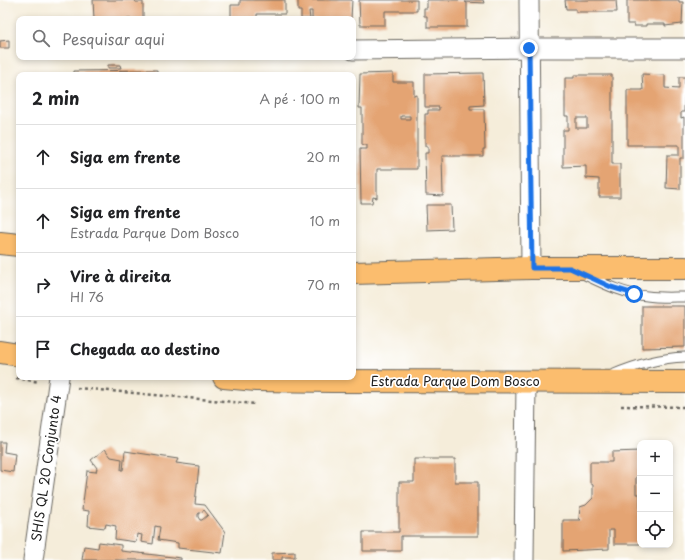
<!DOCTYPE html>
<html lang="pt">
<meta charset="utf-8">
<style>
body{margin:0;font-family:"Playpen Sans",sans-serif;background:#f2f2f2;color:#202124}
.controls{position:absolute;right:12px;bottom:12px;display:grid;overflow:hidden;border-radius:8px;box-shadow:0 2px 6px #0003}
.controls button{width:36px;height:36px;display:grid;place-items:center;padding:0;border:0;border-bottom:1px solid #e0e0e0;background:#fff;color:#202124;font:20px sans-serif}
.stop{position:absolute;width:12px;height:12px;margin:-9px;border:3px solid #1a73e8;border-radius:50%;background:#fff}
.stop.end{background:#1a73e8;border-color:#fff;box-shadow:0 1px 4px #0008}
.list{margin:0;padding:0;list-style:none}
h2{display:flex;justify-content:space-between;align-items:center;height:52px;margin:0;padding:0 16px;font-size:17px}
h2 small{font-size:13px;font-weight:400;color:#757577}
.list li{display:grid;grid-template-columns:26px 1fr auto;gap:12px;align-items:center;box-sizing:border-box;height:64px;padding:0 16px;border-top:1px solid #e0e0e0}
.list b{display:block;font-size:15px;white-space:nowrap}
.list p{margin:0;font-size:13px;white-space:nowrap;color:#757577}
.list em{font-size:13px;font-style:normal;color:#757577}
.icon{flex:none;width:22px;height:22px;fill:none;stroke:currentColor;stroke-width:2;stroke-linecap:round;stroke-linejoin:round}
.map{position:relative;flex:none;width:685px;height:560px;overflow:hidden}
.search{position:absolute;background:#fff;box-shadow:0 2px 6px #0003;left:16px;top:16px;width:340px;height:44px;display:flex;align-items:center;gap:10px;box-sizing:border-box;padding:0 14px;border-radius:8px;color:#757577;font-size:15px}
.panel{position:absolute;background:#fff;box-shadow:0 2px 6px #0003;left:16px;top:72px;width:340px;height:308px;border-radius:8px}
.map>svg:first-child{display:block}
.building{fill:#e4a473;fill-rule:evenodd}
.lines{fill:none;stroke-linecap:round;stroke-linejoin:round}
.lane-casing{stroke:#68655e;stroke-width:11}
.street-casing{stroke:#68655e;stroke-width:21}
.primary-casing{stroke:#68655e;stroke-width:24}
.path{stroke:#68655e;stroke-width:2.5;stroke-dasharray:3 3;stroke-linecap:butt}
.lane{stroke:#fff;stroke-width:9}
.street{stroke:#fff;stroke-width:19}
.primary{stroke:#fbbd6e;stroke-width:22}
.route{stroke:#1a73e8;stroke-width:5}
.labels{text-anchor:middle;stroke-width:3.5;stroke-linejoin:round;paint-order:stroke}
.street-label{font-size:13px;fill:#1c1c1c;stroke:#fff}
</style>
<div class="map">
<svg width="685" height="560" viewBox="0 0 685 560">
<rect width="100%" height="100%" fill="#fff"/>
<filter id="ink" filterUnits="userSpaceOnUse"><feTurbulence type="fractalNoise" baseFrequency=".025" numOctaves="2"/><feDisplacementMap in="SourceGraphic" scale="8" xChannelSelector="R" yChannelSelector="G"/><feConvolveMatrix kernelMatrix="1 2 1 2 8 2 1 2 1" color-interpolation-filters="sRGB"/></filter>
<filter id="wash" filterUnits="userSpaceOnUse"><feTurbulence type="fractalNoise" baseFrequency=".012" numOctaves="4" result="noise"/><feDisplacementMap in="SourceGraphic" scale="16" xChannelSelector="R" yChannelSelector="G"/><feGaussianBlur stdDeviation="0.9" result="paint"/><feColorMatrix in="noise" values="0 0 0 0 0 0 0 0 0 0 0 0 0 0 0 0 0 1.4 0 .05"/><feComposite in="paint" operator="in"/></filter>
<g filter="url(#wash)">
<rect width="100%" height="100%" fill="#f5edda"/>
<g id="blocks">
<path class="building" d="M93,0h41l2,2h7v17h-49z
M240,0h45v14h-28v5h-26v-14h9z
M298,0h54l-1,19h-39v-8h-3l1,8h-9v-8h-3z
M359,0h58v11h-32v14h-25z
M427,0h56l1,3 -19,-1 2,1v24h-40v-11h-3v-8h3z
M565,0h51l1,12h-41v-3h-10z
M627,0h52v2h4l-1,22 -17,2v-2h-19v2h-12v-2h-7z
M9,40v8h-9v-7z
M108,65h12l1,3h-13z
M157,70v5h-83v-4z
M393,73v9h21v14l3,-1v74h-40v29l-4,-1 -1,6h-11l-1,-54h7v-4h-5v-37h-3l1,-34zM401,116h9v3h-9z
M483,73l1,32 -14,1v3h14l1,40h-2v7h-41l1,40 -17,-1 -1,-42h3v-7h-3v-32h3v-4h11v-3h-14v-33z
M642,74l23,1v13l14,1v-12h6l-1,35h-3v6l3,-1v41h-4v31l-14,-1 1,-33h12v-10h-52v-55h16z
M574,75h38v89h8v33h-21v-18l-13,-1v-12l-23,1v-37h5v-14h-3v-38h9zM576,118h11v10h-11z
M426,205h25l1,24 -25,1z
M642,306h43v41l-43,1z
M0,442h5l-1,10 11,2 -2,18 -13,-2z
M105,449l6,8 11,2 -1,11h2l2,-19 53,8 -2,4 23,3 -4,38 10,1 20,27 -3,21 -44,-5v-5l-20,-3 2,-13 -5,-1 -2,18 -12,-2 1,-7 -5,-1 -1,8 -21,-3 1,-13 -10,-2 -1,4 -17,-2 1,-15 -7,-1 5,-39 9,1 1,-4 -6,-8zM204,510l4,5 -6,5h-2l-2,-3v-3z
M640,451v26h-4v17h4v50h-26v-14h-5v19l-46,2v-31h18l-2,-2 1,-11 6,-2 7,-7v-13l-3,-2v-21h22v-10z
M414,459h41v23h23v54h-77v15h-38v-19h36v-50h15z
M99,542l22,3v6l60,7v2h-99l2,-14 14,2z
M295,552v5h-13v3h-10v-7z"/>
</g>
</g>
<g filter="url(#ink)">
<use href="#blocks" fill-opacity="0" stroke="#68655e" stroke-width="1"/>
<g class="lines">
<g class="lane-casing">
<path id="lane" d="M583,274c21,10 41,20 64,22 13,2 26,1 38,1
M612,375c23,-10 48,-17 73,-18"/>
</g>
<g class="street-casing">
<path id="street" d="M529,0l2,268
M353,50l176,-2h156
M33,560l26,-183
M524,560l2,-179"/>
</g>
<g class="primary-casing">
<path id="primary" d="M0,243l19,2
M353,273l178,-5h154
M0,352l19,3
M224,377l32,3 76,1 353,1"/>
</g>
<path class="path" d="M16,378l23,4
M77,388l179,16
M621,406l64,1"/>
<use href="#lane" class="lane"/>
<use href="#street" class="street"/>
<use href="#primary" class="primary"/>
</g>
</g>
<g class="lines" filter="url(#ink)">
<path class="route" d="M529,48l3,220h38l41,19 23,7"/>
</g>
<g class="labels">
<g class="street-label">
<text x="455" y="386">Estrada Parque Dom Bosco</text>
<text transform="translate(46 468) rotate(-82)" y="5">SHIS QL 20 Conjunto 4</text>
</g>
</g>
</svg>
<div class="controls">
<button>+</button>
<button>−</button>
<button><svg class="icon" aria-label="locate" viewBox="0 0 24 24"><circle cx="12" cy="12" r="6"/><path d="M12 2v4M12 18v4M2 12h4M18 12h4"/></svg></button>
</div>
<div class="stop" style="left:634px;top:294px"></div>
<div class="stop end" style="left:529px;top:48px"></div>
<div class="search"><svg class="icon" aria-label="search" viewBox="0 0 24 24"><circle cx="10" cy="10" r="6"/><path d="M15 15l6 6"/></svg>Pesquisar aqui</div>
<section class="panel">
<h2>2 min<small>A pé · 100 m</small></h2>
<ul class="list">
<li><svg class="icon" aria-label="ahead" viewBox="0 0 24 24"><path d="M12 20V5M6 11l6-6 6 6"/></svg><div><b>Siga em frente</b></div><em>20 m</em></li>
<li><svg class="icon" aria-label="ahead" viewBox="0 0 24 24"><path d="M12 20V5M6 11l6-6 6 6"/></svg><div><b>Siga em frente</b><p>Estrada Parque Dom Bosco</p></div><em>10 m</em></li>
<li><svg class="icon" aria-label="right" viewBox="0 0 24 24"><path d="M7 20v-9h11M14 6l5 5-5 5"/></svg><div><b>Vire à direita</b><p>HI 76</p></div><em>70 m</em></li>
<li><svg class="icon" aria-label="arrive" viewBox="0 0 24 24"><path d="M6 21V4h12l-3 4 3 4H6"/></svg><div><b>Chegada ao destino</b></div></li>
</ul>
</section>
</div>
